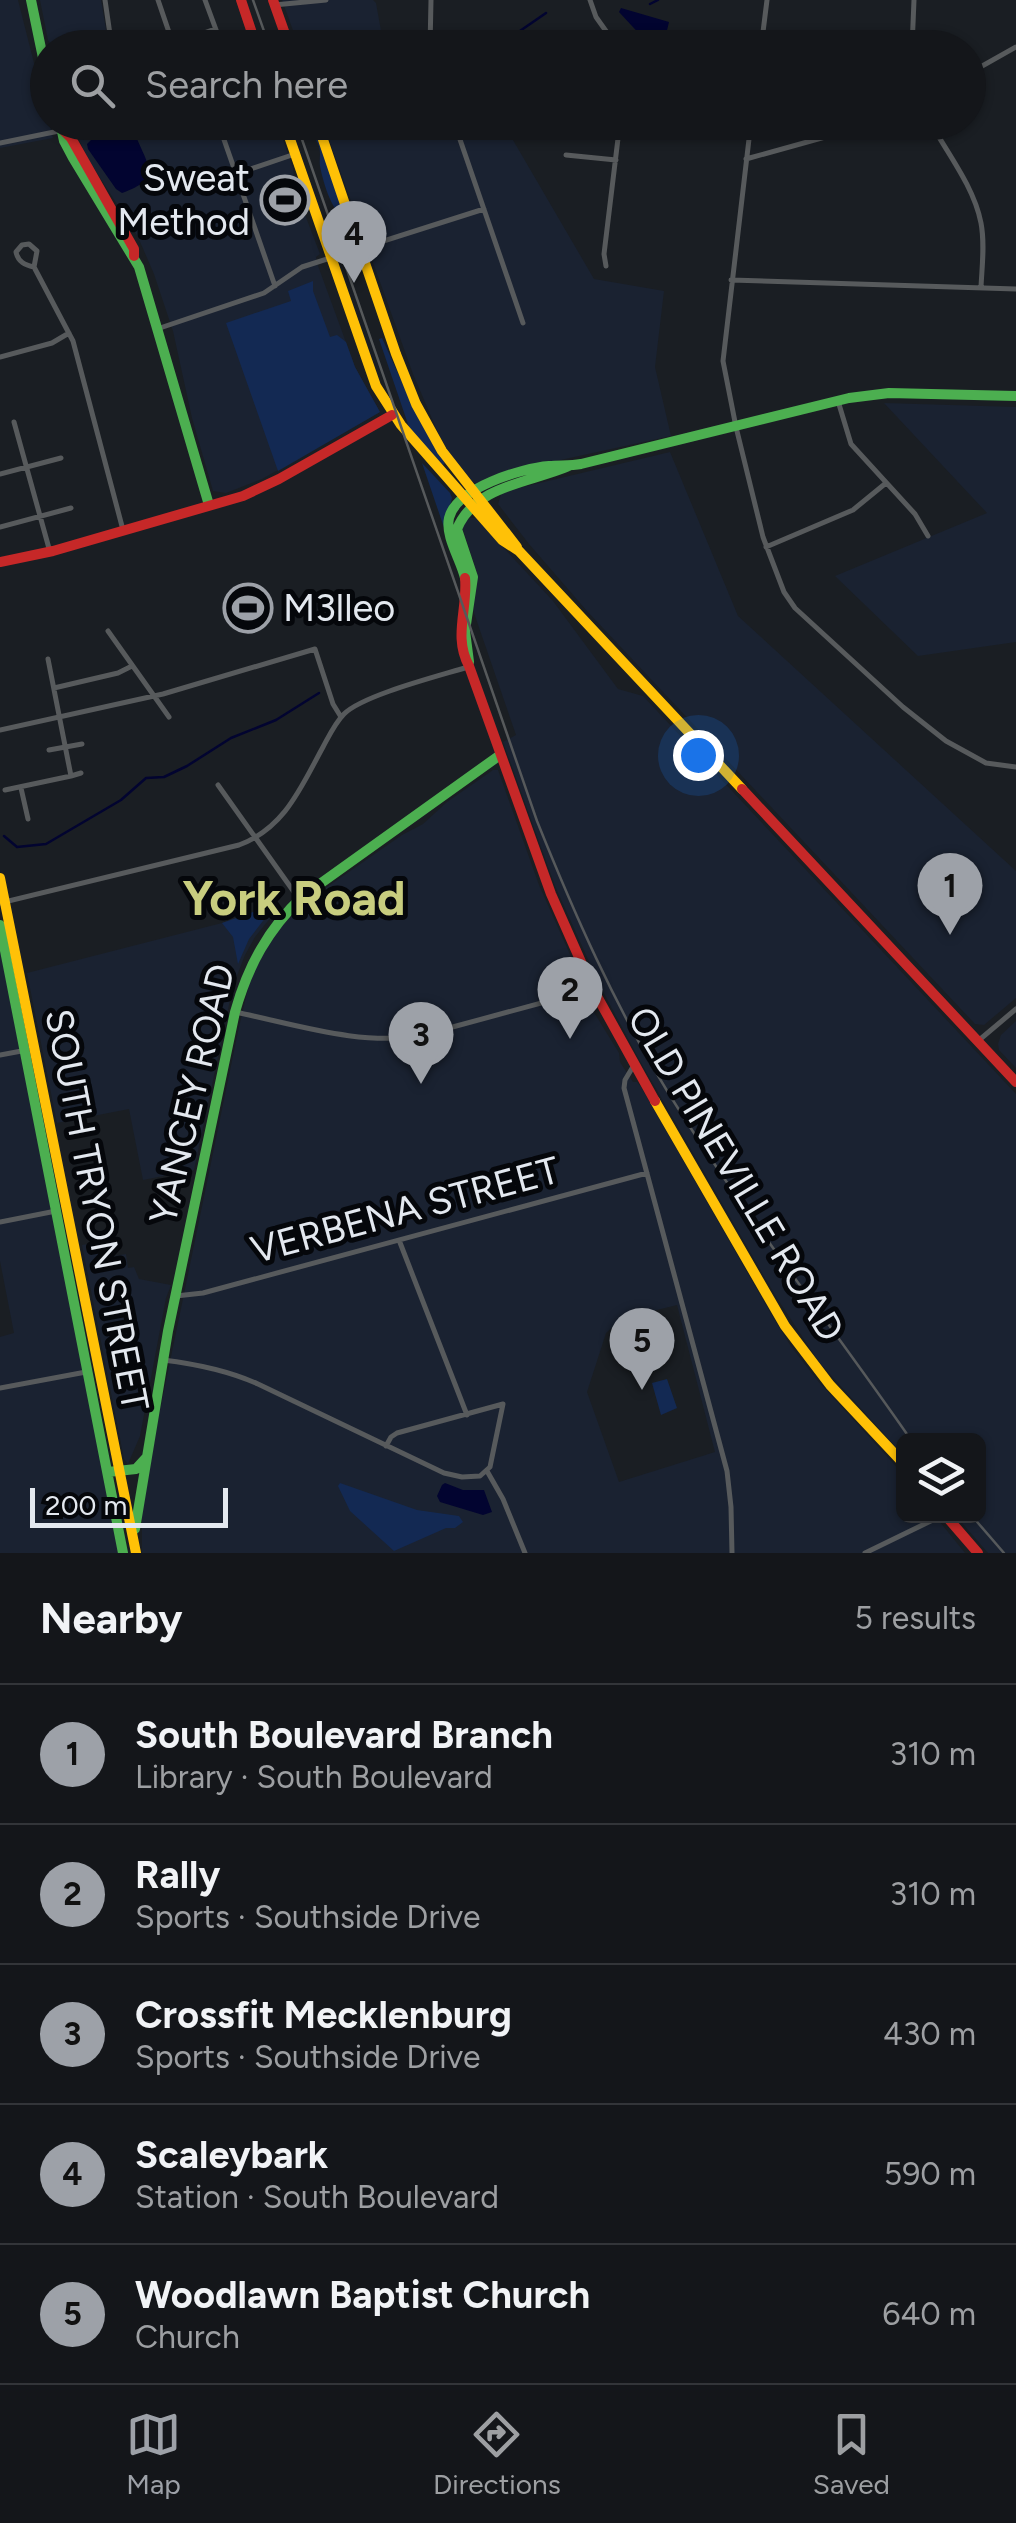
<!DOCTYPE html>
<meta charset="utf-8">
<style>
body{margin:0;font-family:Figtree,sans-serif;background:#212327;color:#f1f3f6}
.controls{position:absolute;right:30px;bottom:30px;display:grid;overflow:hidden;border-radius:15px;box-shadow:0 2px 8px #0004}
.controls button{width:90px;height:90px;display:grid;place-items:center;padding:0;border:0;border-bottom:2px solid #333539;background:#14161a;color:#f1f3f6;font:50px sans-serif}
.scale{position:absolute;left:30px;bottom:25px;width:198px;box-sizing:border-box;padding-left:10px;border:5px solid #e3e8ef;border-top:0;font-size:28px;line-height:35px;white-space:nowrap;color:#e3e8ef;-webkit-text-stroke:8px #05070b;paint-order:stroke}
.you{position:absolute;left:698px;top:755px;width:35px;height:35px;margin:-25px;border:8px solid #fff;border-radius:50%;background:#1a73e8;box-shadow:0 0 0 15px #1a73e833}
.badge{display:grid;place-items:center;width:65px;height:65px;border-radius:50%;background:#9da1a8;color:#111;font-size:32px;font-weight:700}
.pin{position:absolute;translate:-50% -82px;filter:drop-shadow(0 2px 5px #0008)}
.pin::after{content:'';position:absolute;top:52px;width:35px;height:30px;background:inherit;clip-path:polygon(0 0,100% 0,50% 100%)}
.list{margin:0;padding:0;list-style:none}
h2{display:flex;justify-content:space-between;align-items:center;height:130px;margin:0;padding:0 40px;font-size:42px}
h2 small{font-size:32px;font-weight:400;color:#9d9fa2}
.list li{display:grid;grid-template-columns:65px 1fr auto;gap:30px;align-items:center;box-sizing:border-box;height:140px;padding:0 40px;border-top:2px solid #333539}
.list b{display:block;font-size:38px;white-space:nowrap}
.list p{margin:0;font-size:32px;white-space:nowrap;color:#9d9fa2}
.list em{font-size:32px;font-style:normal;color:#9d9fa2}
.icon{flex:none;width:55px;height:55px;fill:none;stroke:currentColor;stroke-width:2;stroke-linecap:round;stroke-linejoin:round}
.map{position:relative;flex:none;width:1016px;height:1553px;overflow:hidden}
.search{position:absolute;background:#14161a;box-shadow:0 2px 8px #0004;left:30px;right:30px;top:30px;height:110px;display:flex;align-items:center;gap:25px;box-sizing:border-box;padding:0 35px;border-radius:55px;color:#9d9fa2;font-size:38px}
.sheet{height:830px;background:#14161a}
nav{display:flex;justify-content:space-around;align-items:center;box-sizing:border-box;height:140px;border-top:2px solid #333539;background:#14161a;font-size:28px;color:#9d9fa2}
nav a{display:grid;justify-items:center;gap:5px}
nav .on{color:#9da1a8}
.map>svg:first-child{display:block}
.built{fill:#1a2231;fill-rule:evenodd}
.green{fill:#132953}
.water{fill:#020430}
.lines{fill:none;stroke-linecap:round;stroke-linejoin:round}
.stream{stroke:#020430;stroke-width:2.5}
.street{stroke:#575a5c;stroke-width:5}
.fast{stroke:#4caf50;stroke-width:10}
.slow{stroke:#ffc107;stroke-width:10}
.jam{stroke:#c62828;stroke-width:10}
.tram{stroke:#56595b;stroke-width:2.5}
.labels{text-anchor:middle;stroke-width:10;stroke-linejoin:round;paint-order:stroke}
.poi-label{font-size:38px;fill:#e3e8ef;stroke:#05070b;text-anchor:end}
.street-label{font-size:38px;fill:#e3e8ef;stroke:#05070b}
.district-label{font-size:48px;font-weight:bold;fill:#c8cd7f;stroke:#05070b}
</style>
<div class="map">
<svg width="1016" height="1553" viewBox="0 0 1016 1553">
<rect width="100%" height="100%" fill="#1a1e23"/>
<path class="built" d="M0,0h18l35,138 -53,10z
M40,0h61l8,47h-57l-4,-7z
M282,0h91l3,3 8,44h-85z
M71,123h206l16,45 3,23 24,63 -4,3 1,6 38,104 25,45 -118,67 -36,14 -13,-2 -21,-73 -19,-87 -19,-57 -16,-37 -50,-78z
M323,123h180l91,156 70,12 -9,76 16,69 -129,28 -31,8 -33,12 -7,-2 -20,-26 -12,-21 -26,-61z
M884,403l132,4v235l-98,14 -83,-80 152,-63z
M670,452l68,164 278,255v127l-32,27 -9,-1 -388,-413 -58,-67 -31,-40 3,-10 5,-3z
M470,518h6l77,83 65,88 25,7 373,398v459h-28l-32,-37h22v-76h-74l-1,15 -84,-93 -44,-67 -135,-234 -40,-75 -45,-100 -52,-144 13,-7 -43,-125 4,-37 -15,-46 3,-7z
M493,770h5l41,115 50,112 -2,4 32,52 1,9 13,20h4l4,5 130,227 19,31 27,35 86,94 1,42h31l30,37h-823v-40l16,-93 81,-393 10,-43 7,-18 21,-35 30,-30 95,-66 21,-11 24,-22zM677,1305l38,147 -96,30 -32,-90 19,-59 15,-14z
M276,904l3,3 -24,30 -10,18 -12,31 -39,184 -51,10 -14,-71 -72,14 -30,-150 195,-50z
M0,950l82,416 37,187h-119v-216l14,-4 -14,-72z
M1016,1021v47l-17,-18 -1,-6 3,-9z
M110,1240l4,16 12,-2 2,14 6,-1 5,12 32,6 -5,13 -26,138 -12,28 -4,-5 -42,-214z"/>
<path class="green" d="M304,123h9l31,89 -1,5c-12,-8 -20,-35 -23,-51 -1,-8 2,-16 -3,-24 -4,-8 -9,-10 -13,-19z
M313,281v10l17,46 7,-2 9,7 9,25 25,45 -102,59 -52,-148 65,-22 -3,-10z
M382,338l35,77 28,48 -2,2 -33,-35 -31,-91z
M422,463l28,30 2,5 -3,13 5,38 -2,2z
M276,904l-27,35 -11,25 -5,-27 -11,-14z
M667,1379l10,29 -16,7 -9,-32z
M340,1483l77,27 42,6 4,6 -8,6h-9l-52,23 -44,-40 -12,-25z"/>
<path class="water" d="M621,8l48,14 -6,25h-14l-4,-7 -26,-28z
M131,131l4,3c13,33 28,44 -13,59l-6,-4 -28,-40 -1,-5 4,-4z
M445,1483l18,7h21l8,22 -9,3 -43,-13 -3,-6 5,-11z"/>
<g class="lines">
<path class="stream" d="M650,4l8,-4
M479,48l38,-15 29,-20
M4,836l13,11 29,-3 75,-44 25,-22 18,-1 23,-11 44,-28 45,-18 43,-27"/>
<path class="street" d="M105,0l7,48
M158,0l15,44
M205,0l17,46
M590,0l6,17 22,31
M274,5l52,-5
M162,48l53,-19
M430,48l1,-48
M575,48l18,-7 12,-11
M761,48l6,-48
M912,48l2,-48
M968,74l48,-27
M215,122l6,9 54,155
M454,122l69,201
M751,122l-28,239 13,66 27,110 21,55 11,16 108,99 43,34 40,22 30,4
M930,122c18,32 44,65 51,101 4,21 1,43 0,64
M619,129l55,7 46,-14
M0,143l103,-21
M566,155l50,5
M746,159l133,-37
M236,174l59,-20
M606,266l-2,-12 16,-132
M34,267l3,-16 -8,-7 -7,1 -6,7c2,10 9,13 18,15l39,74 50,189
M731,280l285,9
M157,329l107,-36 38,-26 182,-58
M0,357l52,-14 17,-10
M838,401l13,43 64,70 13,22
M14,422l36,130
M0,474l61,-16
M0,527l71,-19
M766,547l87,-37 33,-27
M108,631l61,86
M48,659l23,117 10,-3
M54,688l64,-15 14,-7
M0,730l163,-36 152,-45 18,55 8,13
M49,750l33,-6
M218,785l81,114
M21,788l7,31
M5,790l66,-14
M0,903l239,-58c46,-17 62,-58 84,-98 6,-11 12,-24 21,-33 19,-19 95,-38 124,-47
M235,1012c59,12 128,35 188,23l170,-46
M978,1041l38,-32
M0,1055l27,-5
M634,1065l-9,15 -1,8 103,383 4,36 1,46
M0,1222l56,-11
M399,1240l68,175
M176,1296l27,-3 444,-120
M163,1360c33,4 64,10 95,24l186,89 18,4 18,-1 10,-9 13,-63 -106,29 -6,4 -5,9
M0,1388l86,-16
M487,1471l16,28 22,54
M865,1553l76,-37"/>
<path class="fast" d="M31,0l17,82
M60,122l4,19 9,17 66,109 70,238
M465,578c-4,-18 -20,-41 -16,-60 7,-30 73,-50 100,-52 11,-1 21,0 32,-2l268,-66 40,-5 127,3
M469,662l-4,-31 8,-54 -16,-48c18,-44 73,-46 112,-63
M0,925l123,628
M108,1472l28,-3 11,-12 21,-126 67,-319c13,-46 33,-83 68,-116l197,-141
M135,1529l12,-72"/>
<path class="slow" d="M284,122l92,264 25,39 101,115 17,11 223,238
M317,122l79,232 20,50 26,47 75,96
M0,878l136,675
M655,1101l130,225 45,59 74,79"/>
<path class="jam" d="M241,0l16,48
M273,0l17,48
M64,131l7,7 63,111v7
M0,562l53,-11 190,-55 36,-17 113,-64
M465,578c3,31 -12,59 4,88l82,228 42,95 62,112
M742,789l274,293
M946,1516l32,37"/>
<path class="tram" d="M253,0l17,48
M296,122l241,699c37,92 77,183 129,268 75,122 164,234 245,351
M972,1516l32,37"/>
</g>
<defs>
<g id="stadium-ring" transform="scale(2.5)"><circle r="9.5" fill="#05070b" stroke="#9da1a8" stroke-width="1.5"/><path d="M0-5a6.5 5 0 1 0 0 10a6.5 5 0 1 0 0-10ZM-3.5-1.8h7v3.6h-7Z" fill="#9da1a8"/></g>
</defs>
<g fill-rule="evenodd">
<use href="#stadium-ring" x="285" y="200"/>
<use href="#stadium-ring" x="248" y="608"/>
</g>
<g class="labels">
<g class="poi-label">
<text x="250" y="191">Sweat<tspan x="250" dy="44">Method</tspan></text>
<text x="283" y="621" text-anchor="start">M3lleo</text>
</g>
<g class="street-label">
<text transform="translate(192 1094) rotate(-77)" y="13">YANCEY ROAD</text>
<text transform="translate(736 1174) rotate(59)" y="13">OLD PINEVILLE ROAD</text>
<text transform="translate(97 1210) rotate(79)" y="13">SOUTH TRYON STREET</text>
<text transform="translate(405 1210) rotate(-15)" y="13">VERBENA STREET</text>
</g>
<g class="district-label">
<text x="294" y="915">York Road</text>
</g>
</g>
</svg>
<div class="controls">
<button><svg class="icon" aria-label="layers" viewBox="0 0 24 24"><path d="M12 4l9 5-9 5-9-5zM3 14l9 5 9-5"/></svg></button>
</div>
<div class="scale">200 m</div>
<div class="you"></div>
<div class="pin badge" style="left:950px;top:935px">1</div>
<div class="pin badge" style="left:570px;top:1039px">2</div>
<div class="pin badge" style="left:421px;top:1084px">3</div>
<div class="pin badge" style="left:354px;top:283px">4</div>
<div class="pin badge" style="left:642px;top:1390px">5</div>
<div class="search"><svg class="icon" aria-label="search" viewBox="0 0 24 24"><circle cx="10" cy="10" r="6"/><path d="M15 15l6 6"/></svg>Search here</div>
</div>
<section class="sheet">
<h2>Nearby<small>5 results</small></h2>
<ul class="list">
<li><span class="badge">1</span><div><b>South Boulevard Branch</b><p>Library · South Boulevard</p></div><em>310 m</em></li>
<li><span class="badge">2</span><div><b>Rally</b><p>Sports · Southside Drive</p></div><em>310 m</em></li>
<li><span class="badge">3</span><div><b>Crossfit Mecklenburg</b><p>Sports · Southside Drive</p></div><em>430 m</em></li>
<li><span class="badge">4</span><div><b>Scaleybark</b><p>Station · South Boulevard</p></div><em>590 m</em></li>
<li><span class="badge">5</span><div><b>Woodlawn Baptist Church</b><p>Church</p></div><em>640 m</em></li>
</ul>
</section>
<nav>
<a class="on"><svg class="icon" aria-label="map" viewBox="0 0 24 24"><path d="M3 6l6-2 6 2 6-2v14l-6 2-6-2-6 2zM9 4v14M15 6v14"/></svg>Map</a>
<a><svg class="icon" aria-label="directions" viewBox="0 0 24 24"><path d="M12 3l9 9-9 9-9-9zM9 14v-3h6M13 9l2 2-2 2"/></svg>Directions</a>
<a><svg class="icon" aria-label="saved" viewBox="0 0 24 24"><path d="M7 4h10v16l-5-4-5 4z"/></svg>Saved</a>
</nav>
